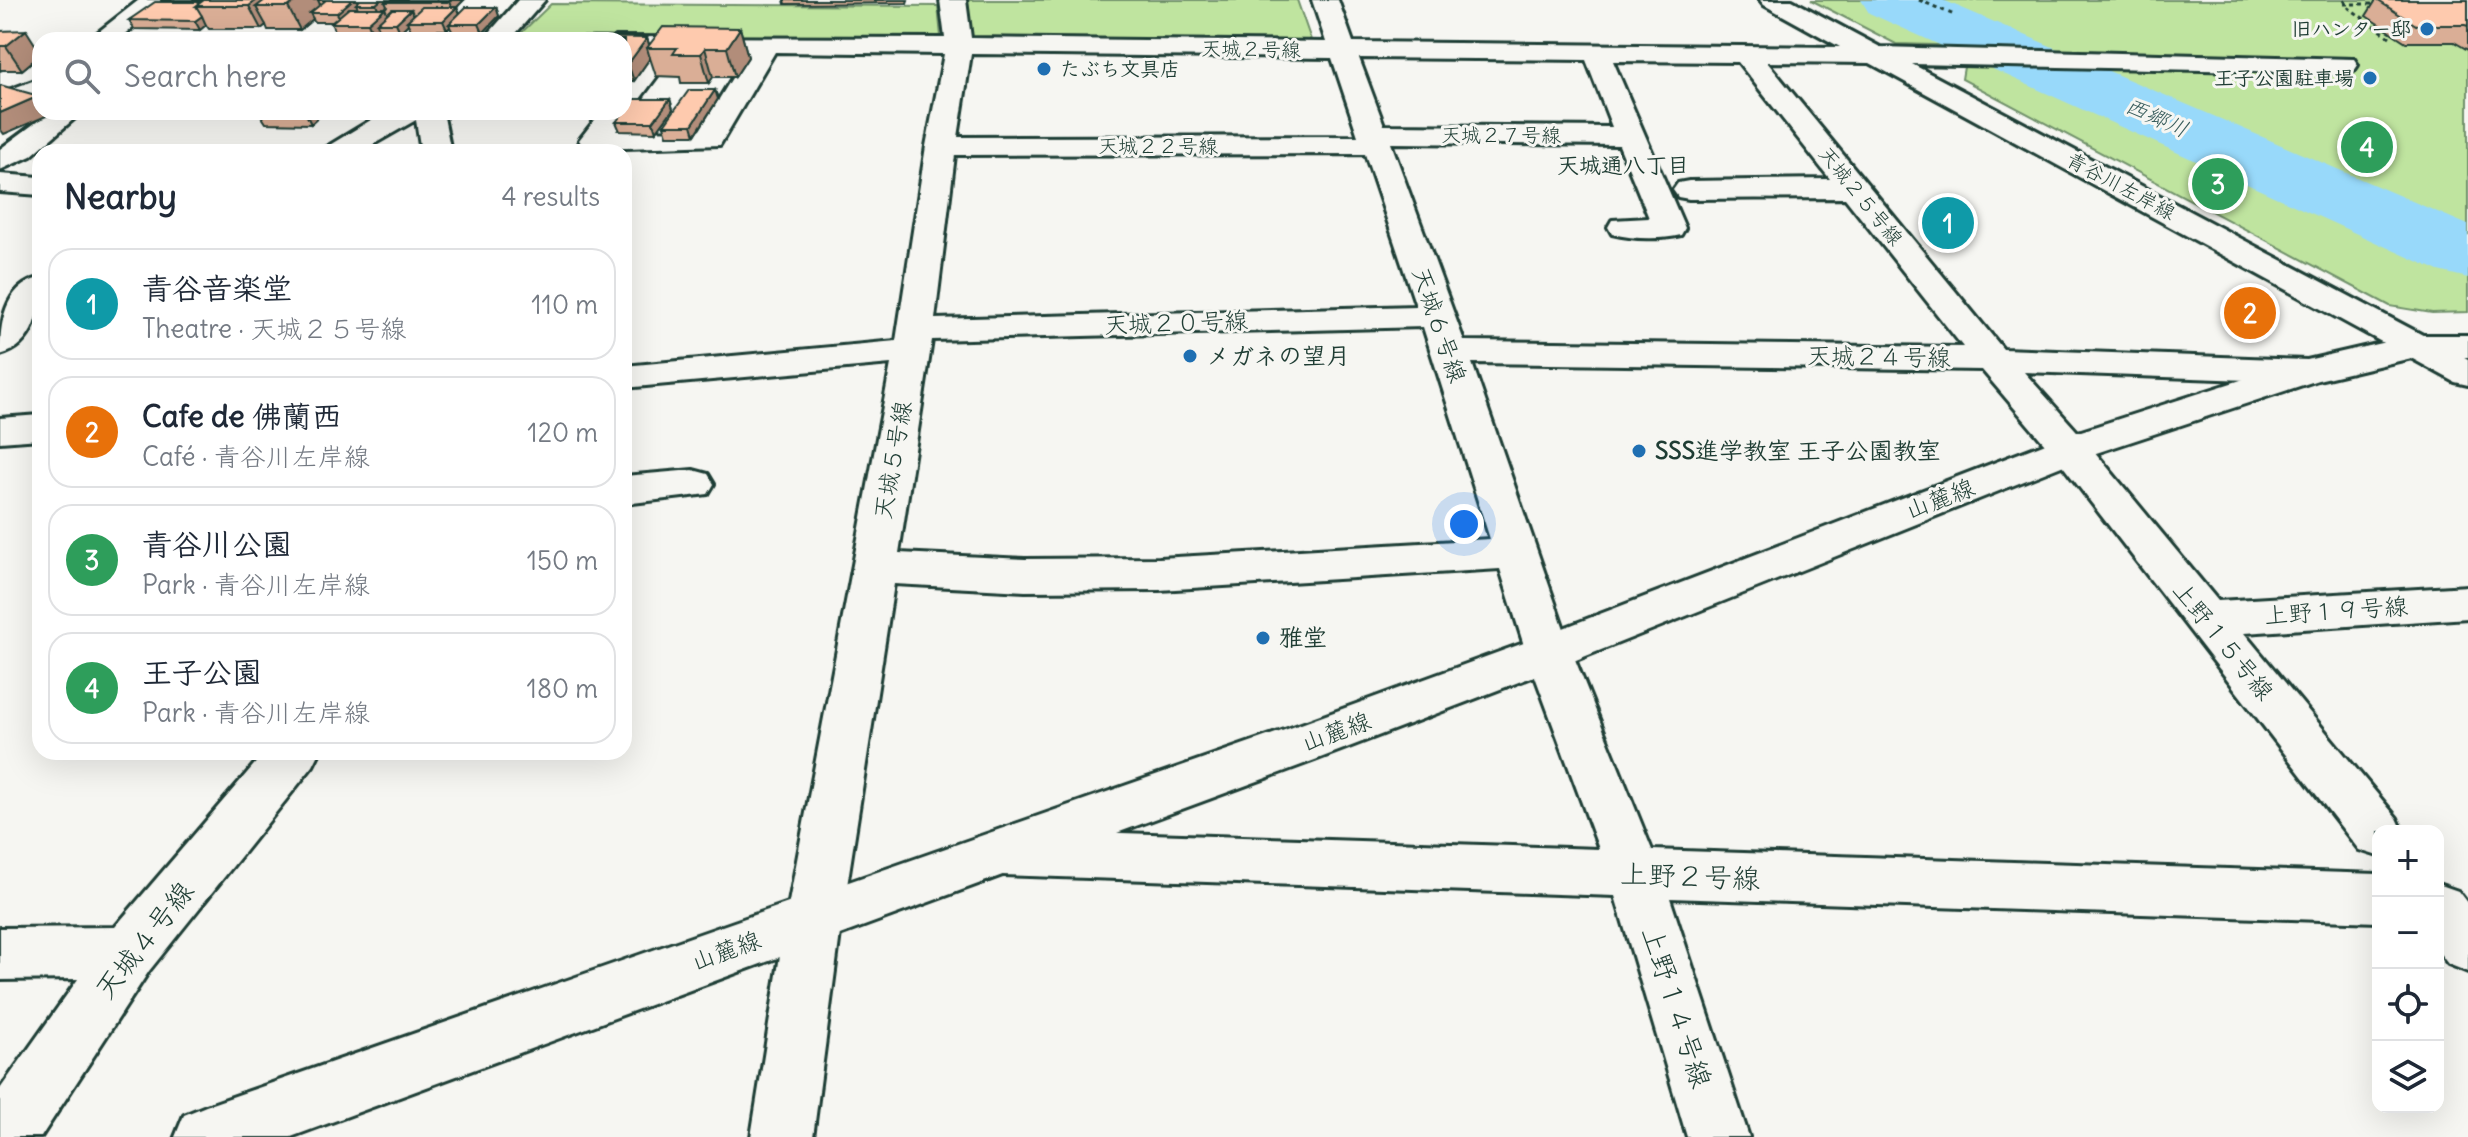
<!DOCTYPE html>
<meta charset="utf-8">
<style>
body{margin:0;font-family:Delius,"Klee One",sans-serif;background:#f2f2f3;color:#1f2937}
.controls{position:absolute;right:24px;bottom:24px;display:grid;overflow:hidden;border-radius:16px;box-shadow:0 8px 32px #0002}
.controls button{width:72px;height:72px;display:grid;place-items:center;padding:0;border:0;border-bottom:2px solid #e0e1e3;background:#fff;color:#1f2937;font:40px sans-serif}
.you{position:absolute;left:1464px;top:524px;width:28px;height:28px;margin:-20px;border:6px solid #fff;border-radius:50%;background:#1a73e8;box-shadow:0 0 0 12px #1a73e833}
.badge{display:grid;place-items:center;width:52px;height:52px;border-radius:50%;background:#1f6fb2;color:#fff;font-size:26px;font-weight:700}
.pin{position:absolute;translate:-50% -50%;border:4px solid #fff;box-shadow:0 2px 8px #0006}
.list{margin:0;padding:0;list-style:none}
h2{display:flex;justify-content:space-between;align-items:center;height:104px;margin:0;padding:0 32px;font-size:34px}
h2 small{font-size:26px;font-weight:400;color:#747a83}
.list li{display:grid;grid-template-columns:52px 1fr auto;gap:24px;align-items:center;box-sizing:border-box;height:112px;margin:0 16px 16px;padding:0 16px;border:2px solid #e0e1e3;border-radius:24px}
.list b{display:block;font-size:30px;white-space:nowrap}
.list p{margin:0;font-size:26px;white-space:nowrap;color:#747a83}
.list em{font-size:26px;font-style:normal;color:#747a83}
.icon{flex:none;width:44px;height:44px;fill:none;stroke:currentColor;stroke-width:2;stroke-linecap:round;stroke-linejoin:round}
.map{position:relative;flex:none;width:2468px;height:1137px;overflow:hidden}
.search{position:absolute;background:#fff;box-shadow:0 8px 32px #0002;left:32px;top:32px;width:600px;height:88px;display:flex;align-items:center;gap:20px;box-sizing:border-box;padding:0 28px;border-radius:24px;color:#747a83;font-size:30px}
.panel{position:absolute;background:#fff;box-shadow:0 8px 32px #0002;left:32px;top:144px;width:600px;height:616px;border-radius:24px}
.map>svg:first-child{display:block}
.green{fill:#bfe49f;stroke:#6f906a;stroke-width:2}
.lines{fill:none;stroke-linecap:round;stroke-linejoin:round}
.river{fill:#98d9fa;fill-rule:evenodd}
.minor-casing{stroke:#1f3d34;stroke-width:6}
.major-casing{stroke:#1f3d34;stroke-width:6}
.path{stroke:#1f3d34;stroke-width:3;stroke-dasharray:4 4;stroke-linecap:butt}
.minor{fill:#f6f6f2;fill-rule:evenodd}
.major{fill:#f6f6f2;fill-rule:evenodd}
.wall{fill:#daae96;stroke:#1f3d34;stroke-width:2}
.shaded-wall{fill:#b28d7a;stroke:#1f3d34;stroke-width:2}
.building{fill:#fecaae;stroke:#1f3d34;stroke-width:2}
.poi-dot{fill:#1f6fb2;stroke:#f6f6f2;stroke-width:3}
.labels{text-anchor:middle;stroke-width:6;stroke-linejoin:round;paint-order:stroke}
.far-poi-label{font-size:20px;font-weight:bold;fill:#1f3d34;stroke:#f6f6f2;text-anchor:end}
.far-street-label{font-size:20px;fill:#1f3d34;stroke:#f6f6f2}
.far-water-label{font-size:22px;font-style:italic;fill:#375c5c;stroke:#f6f6f2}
.far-neighbourhood-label{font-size:22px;font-weight:bold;fill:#1f3d34;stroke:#f6f6f2}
.street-label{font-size:24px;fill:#1f3d34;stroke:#f6f6f2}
.poi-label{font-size:24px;font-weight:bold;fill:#1f3d34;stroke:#f6f6f2;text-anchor:start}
.near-street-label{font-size:28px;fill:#1f3d34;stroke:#f6f6f2}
</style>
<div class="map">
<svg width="2468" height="1137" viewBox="0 0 2468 1137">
<rect width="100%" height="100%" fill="#f6f6f2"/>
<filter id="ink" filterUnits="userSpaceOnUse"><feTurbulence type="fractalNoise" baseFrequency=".0125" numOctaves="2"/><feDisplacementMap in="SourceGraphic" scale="16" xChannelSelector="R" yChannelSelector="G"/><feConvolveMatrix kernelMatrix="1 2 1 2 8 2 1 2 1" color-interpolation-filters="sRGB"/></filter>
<g filter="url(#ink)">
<path class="green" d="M962,0h335l14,40 -336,1 -6,-11z
M1811,0h63l102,46 -80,-2z
M1919,0h549v235l-403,-176z
M551,4l387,2 3,31 -423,-1z
M1964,67h33l88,31 383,172v42l-36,1 -42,-7 -428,-227z"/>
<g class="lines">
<path class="river" d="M1861,0h82l525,225v53l-29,-7 -570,-258z"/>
<g class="minor-casing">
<path id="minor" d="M139,0h29l-50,40h-30z
M518,0h27l-35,40h-27z
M940,0h26l5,38 355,4 -14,-42h26l15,42 487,5 -76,-42 -4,-5h32l88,47 474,12 4,6 -4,6 -10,2 -432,-9 556,295v26l-13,-3 -585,-319 -103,-1 236,287 304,11 13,3 6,8 -6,8 -13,3 -283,-10 60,67 134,162 250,-15v32l-224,15 153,185 6,13h-25v25l-19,-6 -303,-393 -74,-87 -510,-7 100,289 80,198 726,24v48l-708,-24 79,239h-62l-72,-241 -613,-21 -19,-7 -8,-16 8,-16 19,-7 597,20 -73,-197 -26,-83 -341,21 -134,1 -131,-7 -52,334 -29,219h-62l35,-219 105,-554 -267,24v-22l272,-25 30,-195 18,-92 -169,-2 -55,93 -126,4 -11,-3 -4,-6 22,-28h23v-30l24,-31h-24v-11h-11l2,-3 330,1zM675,52h73l-48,78 -84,1 14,-19 -2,-3 6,-2zM971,54l361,4 26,78 -400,1zM1359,58l227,2 26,67 -228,-2zM1613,61l125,1 92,117 -141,2 -11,2 -5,7 5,7 11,2 156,-1 118,149 -499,-6 -73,-198 228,2 30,73 -37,2 -4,7 4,7c21,5 48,6 69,1l4,-7zM1365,154l51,152 -481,13 20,-164zM1423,327l67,212 -331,19 -134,1 -126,-6 33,-213z
M40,57v18l-40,15v-18z
M50,112h32l-51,44 -31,14v-21z
M384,112h59l8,40h-30l-5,-32 -56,32h-36l4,-6z
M0,174l40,3v18l-40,-3z
M40,278c0,31 -4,68 -40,77 0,-31 4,-69 40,-77z
M40,415v24l-40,3v-24z
M693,470l15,4 6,10 -6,10 -84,10v-28z
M265,752h55l-7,14 -164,205 -108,166h-41v-48l78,-110 -78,1v-52l115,-1z
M2438,884l20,7 10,13v68l-20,-8 -10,-13z"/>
</g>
<g class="major-casing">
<path id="major" d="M2416,335h52v22h-52l-98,23 -234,77 -518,207 -251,96 -1024,377h-116l9,-22 22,-9 1073,-374 253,-92 524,-201 238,-76z"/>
</g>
<path class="path" d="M1919,0l35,15
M2344,0l5,8 41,29
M2344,4h35"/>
<use href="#minor" class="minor"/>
<use href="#major" class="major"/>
</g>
<path class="wall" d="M161,0h303l-7,7 3,6 36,-6 3,9 -16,17h-30l-3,-6 -3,3h-36l-3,-6 -8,8h-19l-3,-5 -6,5h-37l-4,-9 1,-1h-18l-1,-3 -13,11h-32l-2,-5 -5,4h-52l-3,-4 -6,5 -66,-1 -5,-9 33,-18z
M784,0h124l-1,3 -122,1z
M2376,0h92v50l-14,-8h-48l-40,-26z
M740,28l8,29 -13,20h-22l-4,6h-28l-1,-6 -24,-1 -6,-18 -16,23h-10v-41l23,-2 2,6z
M0,31l40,21v3l-18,15h-22z
M715,90l3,9 -23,36h-28l-3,-10z
M670,99l3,10 -17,23 -36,-1 -4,-9z
M324,112l-13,12 -45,-1 -6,-9z"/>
<path class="shaded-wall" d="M257,0h20l-21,7 10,18 -5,4 -12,-23z
M295,0h23l5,11 -13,2 3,6 -13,11 -12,-23z
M352,0h14l-10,4 2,4 -17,14 -4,-9z
M381,0h13l-9,2 2,4 -2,2 4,9 -12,6 1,4 -6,5 -4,-9 12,-11 -4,-8z
M452,0h12l-11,11 -4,-9z
M457,7l4,9 -12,8 1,3 -3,3 -4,-9z
M496,7l3,9 -16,17 -4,-9z
M411,9l4,9 -8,3 1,3 -8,8 -4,-9z
M202,16l4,9 -6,5 -5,-9z
M740,28l8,29 -13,20 -8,-29z
M26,30l14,22v3l-18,15 -16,-24z
M647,38l3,10h-3l3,10 -16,23 -6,-17z
M705,48l8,29 -4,6 -8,-29z
M715,90l3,9 -23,36 -3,-10z
M39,96l1,16h10l1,2 -47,20 -4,-5v-16z
M670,99l3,10 -17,23 -3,-10z
M309,112h15l-13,12 -5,-10z"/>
<path class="building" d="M204,0h53l-8,6h-53z
M265,0h32l-9,7h-32z
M326,0h26l-15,13h-27z
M360,0h21l-5,4h-20z
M387,0h65l-3,2h-64z
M2377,0h91v26l-3,-1h-49z
M155,2h46l-5,4 6,10 -7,5 -66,-1z
M422,7h35l-14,14h-36z
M466,7h30l-17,17h-30z
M349,8h36l-17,15h-37z
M392,9h19l-15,14h-19z
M663,27l77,1 -13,20h-22l-4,6h-28l4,-6h-30z
M26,30l-20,16h-6v-15z
M78,36h38l-5,4h-38z
M574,37l73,1 -19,26h-4v-24h-52z
M369,38h29l-2,2h-29z
M0,85l39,11 -39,17z
M689,90h26l-23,35h-28z
M634,99h36l-17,23h-37z
M263,112h46l-3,2h-46z"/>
</g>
<g class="poi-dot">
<circle cx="2427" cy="29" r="8"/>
<circle cx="1044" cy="69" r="8"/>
<circle cx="2370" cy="78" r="8"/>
<circle cx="1190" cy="356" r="8"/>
<circle cx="1639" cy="451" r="8"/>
<circle cx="1263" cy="638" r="8"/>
</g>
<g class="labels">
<g class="far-poi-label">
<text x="2411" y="36">旧ハンター邸</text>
<text x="1060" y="76" text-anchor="start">たぶち文具店</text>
<text x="2354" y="85">王子公園駐車場</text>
</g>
<g class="far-street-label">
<text transform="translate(1251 49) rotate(1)" y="7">天城２号線</text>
<text x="1501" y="142">天城２７号線</text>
<text x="1158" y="153">天城２２号線</text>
<text transform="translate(2121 186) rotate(28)" y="7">青谷川左岸線</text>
<text transform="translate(1861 196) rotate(51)" y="7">天城２５号線</text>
</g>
<g class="far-water-label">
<text transform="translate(2157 117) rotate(24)" y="8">西郷川</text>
</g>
<g class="far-neighbourhood-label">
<text x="1623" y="173">天城通八丁目</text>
</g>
<g class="street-label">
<text transform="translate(1176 323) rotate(-2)" y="8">天城２０号線</text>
<text transform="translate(1439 325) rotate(71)" y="8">天城６号線</text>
<text transform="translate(1879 357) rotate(1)" y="8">天城２４号線</text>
<text transform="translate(893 460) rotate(-80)" y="8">天城５号線</text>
<text transform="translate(1940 499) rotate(-21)" y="8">山麓線</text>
<text transform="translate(2336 611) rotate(-4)" y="8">上野１９号線</text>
<text transform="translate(2223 641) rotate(51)" y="8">上野１５号線</text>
<text transform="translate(1336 732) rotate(-20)" y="8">山麓線</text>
<text transform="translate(726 951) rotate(-20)" y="8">山麓線</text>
</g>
<g class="poi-label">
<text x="1206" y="364">メガネの望月</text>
<text x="1655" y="459">SSS進学教室 王子公園教室</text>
<text x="1279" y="646">雅堂</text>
</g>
<g class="near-street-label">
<text transform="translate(1690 876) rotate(2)" y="10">上野２号線</text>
<text transform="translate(144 940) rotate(-52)" y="10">天城４号線</text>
<text transform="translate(1677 1007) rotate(72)" y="10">上野１４号線</text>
</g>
</g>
</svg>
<div class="controls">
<button>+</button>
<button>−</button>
<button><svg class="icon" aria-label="locate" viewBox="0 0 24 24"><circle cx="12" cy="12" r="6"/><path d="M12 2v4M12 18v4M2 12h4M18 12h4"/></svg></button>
<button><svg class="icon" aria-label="layers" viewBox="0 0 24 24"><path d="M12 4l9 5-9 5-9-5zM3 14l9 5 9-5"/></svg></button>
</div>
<div class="you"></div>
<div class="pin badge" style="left:1948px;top:223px;background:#0f9aa8">1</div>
<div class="pin badge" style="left:2250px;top:313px;background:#e8710a">2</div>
<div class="pin badge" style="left:2218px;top:184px;background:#2e9e5b">3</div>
<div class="pin badge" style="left:2367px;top:147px;background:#2e9e5b">4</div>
<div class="search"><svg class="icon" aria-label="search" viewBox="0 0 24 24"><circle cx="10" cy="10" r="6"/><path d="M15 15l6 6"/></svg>Search here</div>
<section class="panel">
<h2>Nearby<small>4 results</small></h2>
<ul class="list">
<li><span class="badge" style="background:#0f9aa8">1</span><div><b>青谷音楽堂</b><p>Theatre · 天城２５号線</p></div><em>110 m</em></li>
<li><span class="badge" style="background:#e8710a">2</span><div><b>Cafe de 佛蘭西</b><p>Café · 青谷川左岸線</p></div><em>120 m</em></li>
<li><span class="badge" style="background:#2e9e5b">3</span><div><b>青谷川公園</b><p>Park · 青谷川左岸線</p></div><em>150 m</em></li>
<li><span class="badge" style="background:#2e9e5b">4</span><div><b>王子公園</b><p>Park · 青谷川左岸線</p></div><em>180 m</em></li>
</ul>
</section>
</div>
